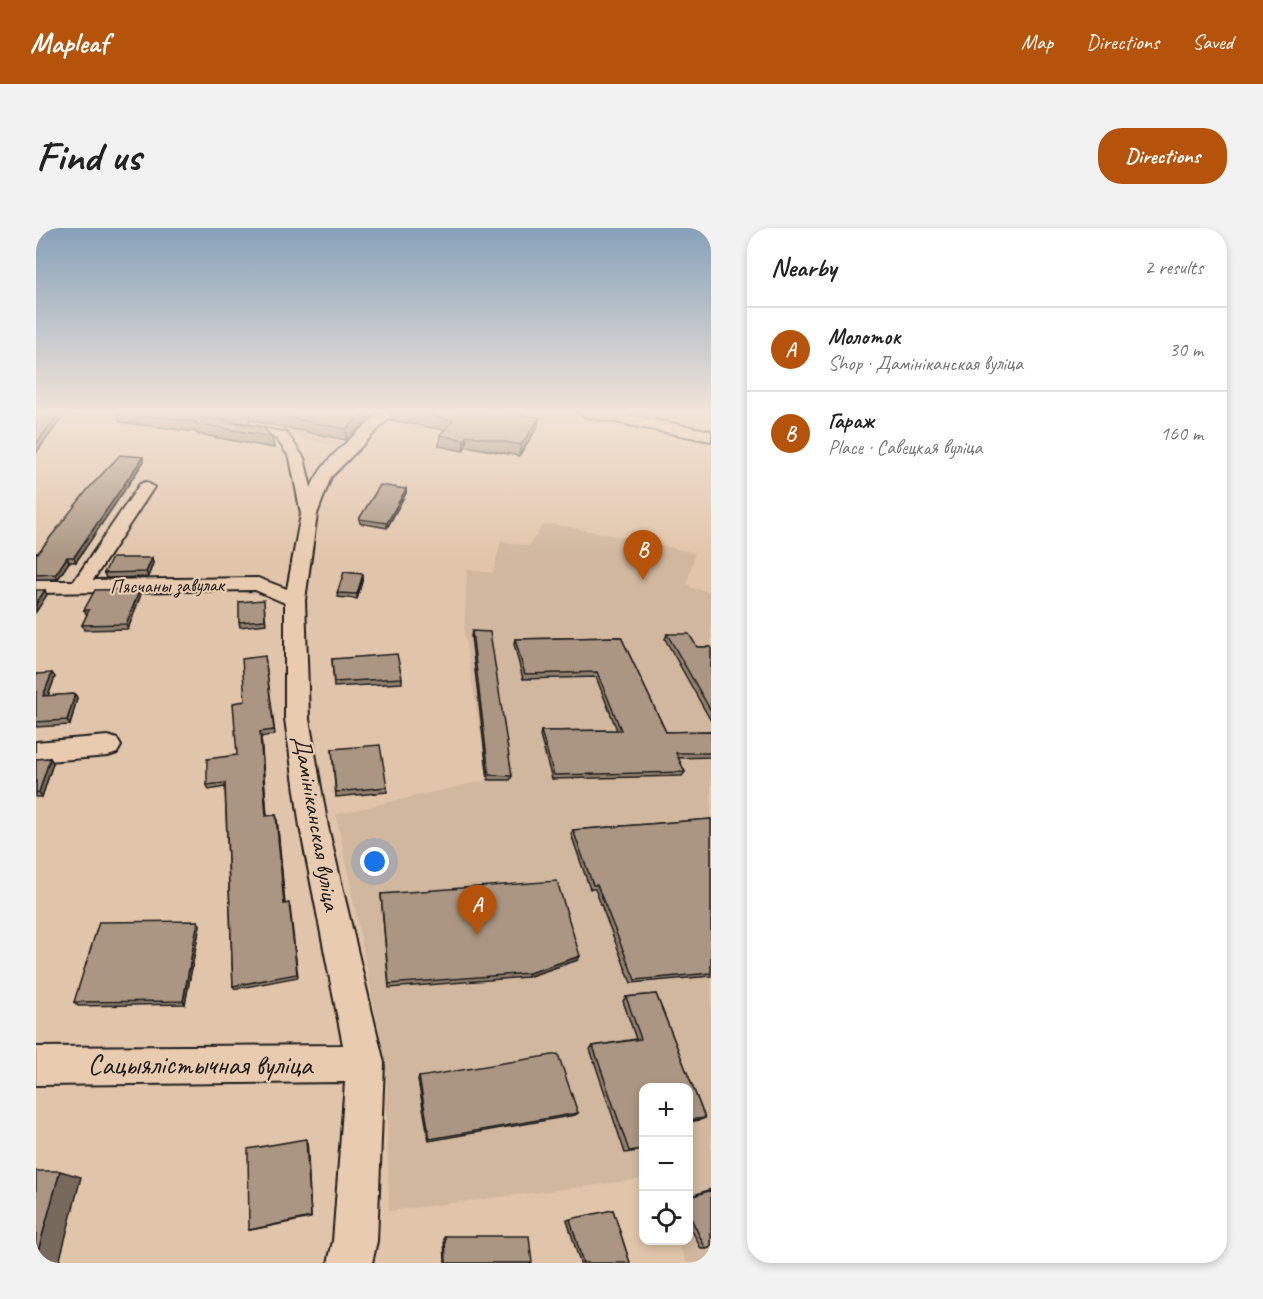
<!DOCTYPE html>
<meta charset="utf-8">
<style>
body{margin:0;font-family:Caveat,sans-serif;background:#f2f2f2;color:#222}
.controls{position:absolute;right:18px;bottom:18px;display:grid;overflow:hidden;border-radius:12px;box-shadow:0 3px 9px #0003}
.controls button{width:54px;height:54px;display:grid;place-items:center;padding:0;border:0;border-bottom:2px solid #e0e0e0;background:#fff;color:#222;font:30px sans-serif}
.you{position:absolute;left:339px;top:634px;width:21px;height:21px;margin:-15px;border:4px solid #fff;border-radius:50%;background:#1a73e8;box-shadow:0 0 0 9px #1a73e833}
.badge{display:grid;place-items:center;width:39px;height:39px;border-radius:50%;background:#b45309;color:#fff;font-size:20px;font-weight:700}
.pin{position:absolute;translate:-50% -50px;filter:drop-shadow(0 2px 3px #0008)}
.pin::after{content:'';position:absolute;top:32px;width:21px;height:18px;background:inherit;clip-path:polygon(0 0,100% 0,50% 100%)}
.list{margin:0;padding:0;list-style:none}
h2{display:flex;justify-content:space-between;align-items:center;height:78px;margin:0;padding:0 24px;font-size:26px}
h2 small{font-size:20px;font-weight:400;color:#767676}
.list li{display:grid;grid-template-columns:39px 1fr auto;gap:18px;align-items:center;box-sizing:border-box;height:84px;padding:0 24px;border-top:2px solid #e0e0e0}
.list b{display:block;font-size:22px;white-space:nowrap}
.list p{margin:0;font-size:20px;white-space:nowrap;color:#767676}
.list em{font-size:20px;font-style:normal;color:#767676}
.icon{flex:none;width:33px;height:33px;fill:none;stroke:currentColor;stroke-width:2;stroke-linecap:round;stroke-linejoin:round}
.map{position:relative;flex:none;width:675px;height:1035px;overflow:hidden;border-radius:24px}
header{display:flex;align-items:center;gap:36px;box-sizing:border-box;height:84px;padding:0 30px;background:#b45309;color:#fff}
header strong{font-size:28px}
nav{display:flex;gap:33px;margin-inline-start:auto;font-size:21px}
.intro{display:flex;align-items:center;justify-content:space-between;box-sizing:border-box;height:144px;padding:0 36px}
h1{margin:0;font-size:42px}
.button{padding:15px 27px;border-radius:24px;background:#b45309;color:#fff;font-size:21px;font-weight:700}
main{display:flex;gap:36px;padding:0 36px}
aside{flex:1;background:#fff;border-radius:24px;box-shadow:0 3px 9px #0003}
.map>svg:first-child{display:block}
.built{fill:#d0b79e}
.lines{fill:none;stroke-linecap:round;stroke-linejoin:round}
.minor-casing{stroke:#1c1c1c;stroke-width:4}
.major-casing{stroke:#1c1c1c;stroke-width:4}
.minor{fill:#e9ccb0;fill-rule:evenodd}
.major{fill:#e9ccb0;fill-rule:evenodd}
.wall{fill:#928170;stroke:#1c1c1c;stroke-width:1.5}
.shaded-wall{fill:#77695b;stroke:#1c1c1c;stroke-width:1.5}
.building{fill:#aa9682;stroke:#1c1c1c;stroke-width:1.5}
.labels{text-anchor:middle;stroke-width:4.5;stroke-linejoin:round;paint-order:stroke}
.far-street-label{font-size:20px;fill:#1c1c1c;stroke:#e9ccb0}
.street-label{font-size:24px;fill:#1c1c1c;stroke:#e9ccb0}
.near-street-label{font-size:28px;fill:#1c1c1c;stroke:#e9ccb0}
</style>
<header>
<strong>Mapleaf</strong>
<nav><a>Map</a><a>Directions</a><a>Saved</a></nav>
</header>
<div class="intro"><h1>Find us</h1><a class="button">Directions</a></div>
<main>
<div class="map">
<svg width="675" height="1035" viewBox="0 0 675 1035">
<rect width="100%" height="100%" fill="#e1c5aa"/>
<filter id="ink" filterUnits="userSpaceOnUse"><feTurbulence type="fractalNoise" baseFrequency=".0167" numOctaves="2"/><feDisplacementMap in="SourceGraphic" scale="12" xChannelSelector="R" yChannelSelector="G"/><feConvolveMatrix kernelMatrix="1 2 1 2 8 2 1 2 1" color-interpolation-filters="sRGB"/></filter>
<g filter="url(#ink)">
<path class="built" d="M127,183h218l-44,36 -60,-16 2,-3z
M516,296l98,18 45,11 -8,30 5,5 19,4v671h-24l-10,-22 11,-1v-152h-44l-1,91 -254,32 -3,-146 -50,-251 152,-34 -24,-146 3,-64 26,3 8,-32 28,5 13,-20z"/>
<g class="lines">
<g class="minor-casing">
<path id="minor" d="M346,183h14l-65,66 -14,37 -12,86 4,119 19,108 56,236 -7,178 -5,22h-44l5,-22 12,-159 -309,3v-38l307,-2 -43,-218 -15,-108v-116l-30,-13 -219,3v-12h38l66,-97 6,-2 8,5 -61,93 165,-2 29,11 14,-75 -11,-56 -13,-19 -45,-9 -2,-3 7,-4 50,10 17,25 7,30c13,-32 47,-54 71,-77z
M72,508l9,3 4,7 -4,7 -9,3 -72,6v-20z"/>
</g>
<g class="major-casing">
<path id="major" d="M540,183h34l101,20v10l-127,-25z"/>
</g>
<use href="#minor" class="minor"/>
<use href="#major" class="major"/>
</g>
<path class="wall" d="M1,183h39l-2,5 -10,-1 -28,38z
M81,183h45l110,26 2,11 -77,-14 -1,-2 -76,-10z
M145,183h197l-32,29 -97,-20 1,4z
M354,183h126l-1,4 22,13 -18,28 -53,-10 -3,5 -24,-5 1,-11 5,-5 -55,-10z
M108,233l-68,101h-7l-11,17h-22v-26h2z
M370,261v4l-19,35 -27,-5 -1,-4z
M117,335l-5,14 -42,1 -2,-5z
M327,350l-6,21 -19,-2 -1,-4z
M104,361l1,5 -13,35 -44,1 -2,-5 5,-10 -3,-5z
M228,377l2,19 -26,3 -1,-5z
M436,403l40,145 -2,4h-22l-17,-144z
M631,406l30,13h14v74l-46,-82z
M585,409l45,95 45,-1v26l-33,1 7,14 -3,4 -130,3 -12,-43 1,-5 76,-1 -21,-53 -73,2 -9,-35 1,-5z
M229,428l10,78 -14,3 6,79 9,-1 1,4 8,85 5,3 8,70 -63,12 -2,-3 -8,-199 -16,3 -2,-5 30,-30z
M296,431l70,19v5l-68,4z
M0,446l19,3 -7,19 27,-2 2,4 -7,27 -34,2z
M296,521l55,38v5l-51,5z
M14,530l3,5 -11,34h-6v-38z
M675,591v157l-80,7 -36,-94h-5l-19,-55 2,-4z
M345,666l197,66 -51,17 -138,11z
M164,697l-15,79 -107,2 -4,-4z
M620,766l49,124 -5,2 -12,2v-34h-44v62l-19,3 -35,-104 3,-3 43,-7 -13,-38 3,-4z
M383,849l159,36 -3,2 -146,26 -11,-61z
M270,911l1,1 4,78 -60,12h-2z
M675,961v58l-5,2h-5l-13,-27v-25z
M577,982l17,53h-50l-13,-43z
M409,1008l87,27h-87l-1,-26z"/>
<path class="shaded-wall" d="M25,183h2l1,4 -28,38v-9z
M330,183h12l-32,29v-11z
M504,189l-3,11 -18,28 2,-11z
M431,207l-1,11 -3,5 1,-11z
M107,229l1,4 -68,101 -2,-5z
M370,261v4l-19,35v-5z
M31,329l2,5 -11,17 -2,-5z
M116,330l1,5 -5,14 -2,-5z
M327,346v4l-6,21v-5z
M104,361l1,5 -13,35 -2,-5z
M9,362l2,5 -11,17v-8z
M16,445l3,4 -9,24 -3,-5z
M39,466l2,4 -7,27 -3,-5z
M224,504l1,5 6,84 -1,-5z
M14,530l3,5 -11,34 -3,-5z
M240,587l1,4 8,89 -1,-4z
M162,693l2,4 -15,79 -2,-3z
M544,728l-2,4 -51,17 2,-4z
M270,911l1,1 4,78v-1z
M24,943l21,6 -22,86h-23v-5z"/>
<path class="building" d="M1,183h24l-25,33v-32z
M126,183l102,17 8,9 -78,-14 3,-1 -80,-10z
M220,183h110l-20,18z
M363,183h113l-1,3 29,3 -19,28 -54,-10 -3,5 -24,-5 13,-15z
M84,227l23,2 -69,100h-7l-11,17 -20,1v-22h2l50,-64z
M344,257l26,4 -19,34 -28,-4z
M76,330h40l-6,14 -42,1z
M308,344l19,2 -6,20 -20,-1z
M104,361l-14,35 -44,1 7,-15h-5l11,-20z
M0,362h9l-9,14z
M228,372l1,20 -26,2v-20z
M436,403l18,1 22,144 -23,-1z
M631,406h22l8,13h14v64z
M585,409l45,95 45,-1v22h-35l9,19 -131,3 -13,-44 80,-1 -24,-58 -72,2 -10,-35z
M361,426l5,24 -68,4 -2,-23z
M229,428l9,74 -14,2 6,84 10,-1 8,89 5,-1 8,71 -64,12 -8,-203 -18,2v-26l30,-4 -4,-52 12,-2 -3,-42z
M16,445l-9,23 32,-2 -8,26 -31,2v-48z
M344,517l7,42 -51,5 -4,-43z
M14,530l-11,34 -3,1v-34z
M675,591v154l-76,7 -38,-95h-4l-20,-55z
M521,653l23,75 -51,17 -140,11 -8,-90z
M162,693l-15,80 -109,1 25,-80z
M620,766l49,124 -17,2v-32h-44v61l-15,2 -36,-105 48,-7 -15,-42z
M522,826l20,59 -148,26 -11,-62z
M270,911l5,78 -62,13 -1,-81z
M0,943h24l-24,87z
M675,962v57l-5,2 -18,-37v-14z
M577,982l17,53h-47l-13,-44z
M409,1008h84l3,27h-86z"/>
</g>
<linearGradient id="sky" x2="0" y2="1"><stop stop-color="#87a1ba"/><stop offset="0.56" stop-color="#f2e5d9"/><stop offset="1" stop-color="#f2e5d9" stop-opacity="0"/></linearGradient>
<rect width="675" height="328" fill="url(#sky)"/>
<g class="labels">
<g class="far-street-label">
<text transform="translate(131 357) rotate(-1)" y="7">Пясчаны завулак</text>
</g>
<g class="street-label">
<text transform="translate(281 595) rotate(80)" y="8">Дамініканская вуліца</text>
</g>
<g class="near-street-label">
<text x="164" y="846">Сацыялістычная вуліца</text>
</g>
</g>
</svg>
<div class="controls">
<button>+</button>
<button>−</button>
<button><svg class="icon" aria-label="locate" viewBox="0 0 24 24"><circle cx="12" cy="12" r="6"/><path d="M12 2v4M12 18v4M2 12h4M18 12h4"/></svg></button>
</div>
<div class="you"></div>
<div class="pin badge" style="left:441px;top:707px">A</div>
<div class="pin badge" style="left:607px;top:352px">B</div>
</div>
<aside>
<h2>Nearby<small>2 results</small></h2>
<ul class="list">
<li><span class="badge">A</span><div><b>Молоток</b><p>Shop · Дамініканская вуліца</p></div><em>30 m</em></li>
<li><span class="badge">B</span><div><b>Гараж</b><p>Place · Савецкая вуліца</p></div><em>160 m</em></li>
</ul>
</aside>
</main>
